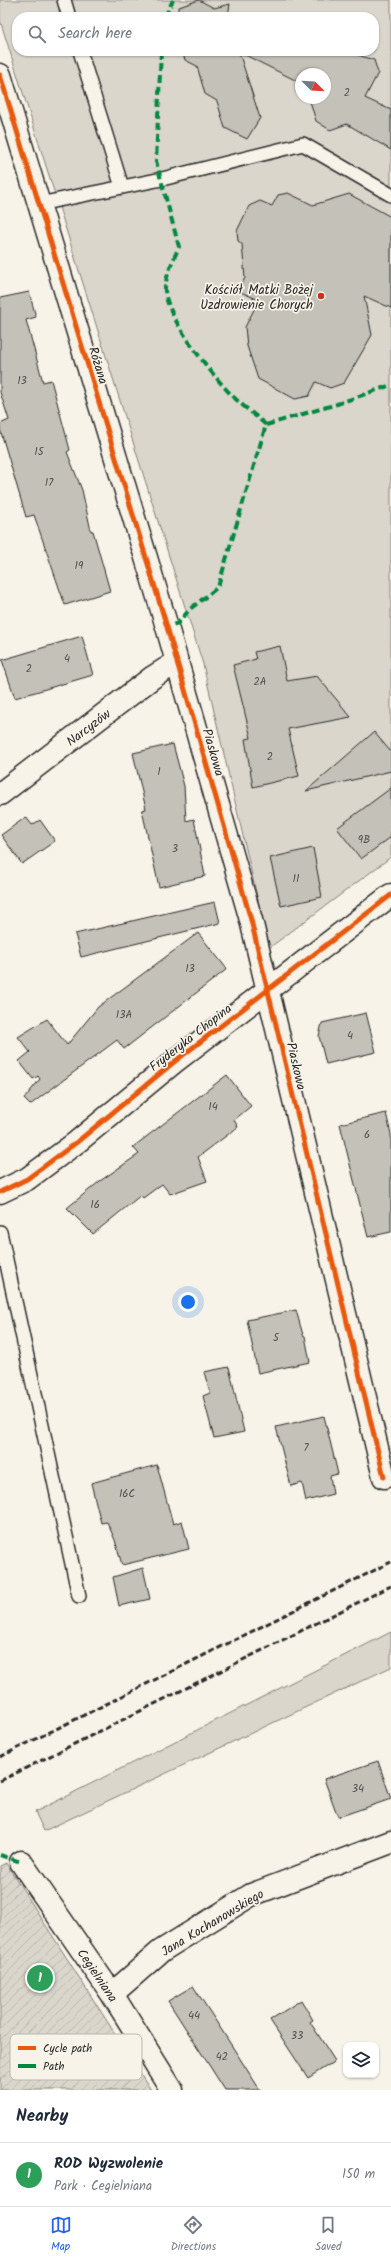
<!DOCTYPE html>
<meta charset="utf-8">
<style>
body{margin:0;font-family:Kalam,sans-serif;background:#f2f2f3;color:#1f2937}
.controls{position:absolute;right:12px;bottom:12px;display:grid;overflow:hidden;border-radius:8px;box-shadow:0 1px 3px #0004}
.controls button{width:36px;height:36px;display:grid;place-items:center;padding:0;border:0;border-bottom:1px solid #e0e1e3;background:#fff;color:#1f2937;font:20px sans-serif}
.compass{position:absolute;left:295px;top:68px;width:36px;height:36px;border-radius:50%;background:#fff;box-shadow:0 1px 3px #0004;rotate:114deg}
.you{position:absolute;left:188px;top:1302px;width:14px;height:14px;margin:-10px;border:3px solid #fff;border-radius:50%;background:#1a73e8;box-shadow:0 0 0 6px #1a73e833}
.badge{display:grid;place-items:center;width:26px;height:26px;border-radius:50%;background:#2563eb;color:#fff;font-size:13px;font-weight:700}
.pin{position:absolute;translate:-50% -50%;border:2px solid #fff;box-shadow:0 1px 4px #0006}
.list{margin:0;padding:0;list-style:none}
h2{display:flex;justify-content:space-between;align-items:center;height:52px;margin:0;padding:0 16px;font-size:17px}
h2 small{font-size:13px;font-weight:400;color:#747a83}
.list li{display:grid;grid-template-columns:26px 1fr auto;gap:12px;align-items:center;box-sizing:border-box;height:64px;padding:0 16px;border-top:1px solid #e0e1e3}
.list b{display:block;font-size:15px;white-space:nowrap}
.list p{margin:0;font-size:13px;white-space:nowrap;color:#747a83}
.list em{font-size:13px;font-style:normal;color:#747a83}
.icon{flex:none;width:22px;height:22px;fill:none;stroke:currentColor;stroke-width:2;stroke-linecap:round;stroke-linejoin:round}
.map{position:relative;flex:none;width:391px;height:2090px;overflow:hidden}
.search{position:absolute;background:#fff;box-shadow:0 1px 3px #0004;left:12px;right:12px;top:12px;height:44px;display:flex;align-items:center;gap:10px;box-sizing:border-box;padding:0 14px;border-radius:16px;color:#747a83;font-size:15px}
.sheet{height:116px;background:#fff}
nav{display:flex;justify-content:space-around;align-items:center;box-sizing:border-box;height:56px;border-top:1px solid #e0e1e3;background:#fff;font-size:11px;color:#747a83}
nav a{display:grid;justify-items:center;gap:2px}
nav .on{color:#2563eb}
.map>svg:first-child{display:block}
.green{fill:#dad6cc;stroke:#82807c;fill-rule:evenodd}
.garden{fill:url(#garden-furrows);stroke:#82807c}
.building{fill:#c4c1b9;stroke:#2b2b2b}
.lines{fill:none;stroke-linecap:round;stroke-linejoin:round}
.service-casing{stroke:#2b2b2b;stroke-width:16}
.minor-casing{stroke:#2b2b2b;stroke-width:25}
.service{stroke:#f7f3e8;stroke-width:13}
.minor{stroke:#f7f3e8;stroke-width:22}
.rail{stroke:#2b2b2b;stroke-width:3;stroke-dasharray:6 3;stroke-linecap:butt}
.quiet{stroke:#00873e;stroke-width:4;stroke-dasharray:8 4;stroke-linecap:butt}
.cycleway-casing{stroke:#f7f3e8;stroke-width:8}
.cycleway{stroke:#e8590c;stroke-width:5}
.poi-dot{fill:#c8321e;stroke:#f7f3e8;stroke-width:1.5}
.labels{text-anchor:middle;stroke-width:3.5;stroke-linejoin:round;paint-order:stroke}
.number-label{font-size:11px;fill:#51504e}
.poi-label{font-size:13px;fill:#2b2b2b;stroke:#f7f3e8;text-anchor:end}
.street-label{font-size:13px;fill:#2b2b2b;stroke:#f7f3e8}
.key{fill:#f7f3e8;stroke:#bab7af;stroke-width:1}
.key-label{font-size:11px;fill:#2b2b2b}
</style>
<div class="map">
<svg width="391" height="2090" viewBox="0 0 391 2090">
<defs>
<pattern id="garden-furrows" width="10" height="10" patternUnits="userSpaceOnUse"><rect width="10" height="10" fill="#dad6cc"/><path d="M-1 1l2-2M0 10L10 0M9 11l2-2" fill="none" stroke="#bbb8af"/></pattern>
</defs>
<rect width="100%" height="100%" fill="#f7f3e8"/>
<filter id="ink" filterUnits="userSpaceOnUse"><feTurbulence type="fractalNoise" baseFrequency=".025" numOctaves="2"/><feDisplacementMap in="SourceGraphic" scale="8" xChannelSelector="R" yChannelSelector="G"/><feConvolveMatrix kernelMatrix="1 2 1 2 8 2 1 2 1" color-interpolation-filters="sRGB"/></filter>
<g filter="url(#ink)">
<path class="green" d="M0,0h391v857l-122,91 -66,-284 -203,-644zM17,17h357v34h-357zM301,74h24v24h-24z
M391,1632v35l-347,164 -9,-19z"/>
<path class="garden" d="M6,1863l145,227h-151v-224z"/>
<path class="building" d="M199,0l15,8 16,-4 -2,12 5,1h-58l4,-10z
M182,51h163l29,9 4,13 -13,25 26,12v40l-44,-26 -17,6 -14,-9 -7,-23h16v-24h-24v9l-62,-31 21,66 -13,21 -22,-11 -8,-27 -12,-7 -8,-28 -12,-6z
M288,193l25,12 36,-11 42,23v91l-27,-12 8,39 -28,48 -14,5 -14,-6 -7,14 -14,3 -37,-20 -11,-33 -2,-19 14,-27 -21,-9 7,-13 -3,-34 -4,-3 -1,-10 12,-25 11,-5 12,5 6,-11z
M29,292l7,25 -10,3 17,62 8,-2 19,70 -3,2 15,38 9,41h2l17,60 -45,14 -31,-90 -8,2 -26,-88v-5l9,-4 -9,-28v-94z
M82,636l11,39 -78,23 -13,-38z
M280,646l7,35 30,-5 34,41 -63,12 11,47 -46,11 -8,-48 6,-1 -18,-73 23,-6 -2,-7z
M374,732l17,20v19l-85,20z
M173,744l11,42 2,35 8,-2 11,57 -46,11 -17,-77 4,-1 -13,-56z
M391,788v49l-30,22 -24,-31z
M26,817l6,8 8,-5 15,21 -33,23 -21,-29z
M313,848l9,49 -41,9 -11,-48z
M215,902l5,21 -139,34 -6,-23z
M198,933l29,36 -103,80 -7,-9 -87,65 -6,-6 16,-20 -2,-3 -5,3 -14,-18 11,-9 -12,-15 29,-18 20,26 31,-38z
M366,1013l10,39 -50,12 -7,-28 3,-13z
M227,1075l24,31 -17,14 4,7 -40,30 9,24 -37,13 -8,-10 -19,14 -2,-3 -48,39 -26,-26 33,-27 39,-27 -6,-7z
M386,1113l5,21v98l-23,5 -28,-113z
M296,1310l7,25 2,1 5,26 -52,11 -11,-53z
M229,1367l15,65 -30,6 -11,-42 7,-3 -6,-21z
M324,1416l14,58 -8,2 3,18 -27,7 -4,-18 -11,3 -15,-59z
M157,1465l16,59 9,-3 7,28 -67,16 -7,-25 -8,-18 -6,1 -10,-40z
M143,1568l7,31 -31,7 -6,-29z
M378,1761l13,38 -53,18 -14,-38z
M193,1986l28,43 39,61h-35l-57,-89z
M301,2000l12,20 -3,2 25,39 -27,17 -38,-58z"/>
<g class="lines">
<g class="service-casing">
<path id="service" d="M64,0l5,17
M80,51l42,136
M39,204l123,-25 141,-35 88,51
M0,1232l79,364"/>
</g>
<g class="minor-casing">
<path id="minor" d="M0,75l167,552 84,293 133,557
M0,794l153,-117 24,-15
M0,1192l27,-13 50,-37 97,-80 217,-167
M21,1862l91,132 60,96
M112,1994l49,-43 90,-56 140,-53"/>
</g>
<use href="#service" class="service"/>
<use href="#minor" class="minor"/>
<path class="rail" d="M0,1757l391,-195
M0,1781l391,-195"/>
<path class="quiet" d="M165,17l8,-17
M161,51l-5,110 23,86c-6,13 -12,26 -14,40 -2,26 43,82 60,101 12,14 28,25 41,37l-48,162 -28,22 -12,14 -11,4
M266,425l71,-21 54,-19
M0,1855l21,7"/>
<g class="cycleway-casing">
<path id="cycleway" d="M0,75l167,552 84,293 133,557
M0,1192l27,-13 50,-37 97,-80 217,-167"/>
</g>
<use href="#cycleway" class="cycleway"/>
</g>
</g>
<circle class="poi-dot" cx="321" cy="296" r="4"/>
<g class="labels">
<g class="number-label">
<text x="347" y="96">2</text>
<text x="22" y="384">13</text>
<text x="39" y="455">15</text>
<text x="49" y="486">17</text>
<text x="79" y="569">19</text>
<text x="67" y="662">4</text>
<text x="29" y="672">2</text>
<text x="260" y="685">2A</text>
<text x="270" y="760">2</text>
<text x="159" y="775">1</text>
<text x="364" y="843">9B</text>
<text x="175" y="852">3</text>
<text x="296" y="882">11</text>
<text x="190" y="972">13</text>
<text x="124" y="1018">13A</text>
<text x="350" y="1039">4</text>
<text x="213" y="1110">14</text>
<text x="367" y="1138">6</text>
<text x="95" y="1208">16</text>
<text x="276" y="1341">5</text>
<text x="306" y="1451">7</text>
<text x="127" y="1497">16C</text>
<text x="358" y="1792">34</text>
<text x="194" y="2019">44</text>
<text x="297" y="2039">33</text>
<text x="222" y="2060">42</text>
</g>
<g class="poi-label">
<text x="313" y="294">Kościół Matki Bożej<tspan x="313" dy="15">Uzdrowienie Chorych</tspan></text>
</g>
<g class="street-label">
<text transform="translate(99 365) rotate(73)" y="5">Różana</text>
<text transform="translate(88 727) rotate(-37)" y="5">Narcyzów</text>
<text transform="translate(214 752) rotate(74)" y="5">Piaskowa</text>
<text transform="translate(190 1037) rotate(-38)" y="5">Fryderyka Chopina</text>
<text transform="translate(297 1066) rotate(77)" y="5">Piaskowa</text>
<text transform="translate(212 1922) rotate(-31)" y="5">Jana Kochanowskiego</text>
<text transform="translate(98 1975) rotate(56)" y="5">Cegielniana</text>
</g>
</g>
<rect x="10" y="2034" width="132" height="46" rx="6" class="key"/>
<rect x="18" y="2046" width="18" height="4" fill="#e8590c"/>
<rect x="18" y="2064" width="18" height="4" fill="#00873e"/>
<g class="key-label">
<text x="43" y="2052">Cycle path</text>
<text x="43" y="2070">Path</text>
</g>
</svg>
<div class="controls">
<button><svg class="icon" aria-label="layers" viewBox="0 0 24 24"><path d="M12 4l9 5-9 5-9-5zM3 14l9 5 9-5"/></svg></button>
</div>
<svg class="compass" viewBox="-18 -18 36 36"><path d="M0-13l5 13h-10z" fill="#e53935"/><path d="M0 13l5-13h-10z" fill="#747a83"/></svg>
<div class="you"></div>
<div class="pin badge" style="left:40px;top:1978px;background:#2e9e5b">1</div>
<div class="search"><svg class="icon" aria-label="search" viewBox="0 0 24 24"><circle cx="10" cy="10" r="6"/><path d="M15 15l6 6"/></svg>Search here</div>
</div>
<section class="sheet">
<h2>Nearby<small></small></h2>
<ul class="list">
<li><span class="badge" style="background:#2e9e5b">1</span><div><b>ROD Wyzwolenie</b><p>Park · Cegielniana</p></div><em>150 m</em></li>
</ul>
</section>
<nav>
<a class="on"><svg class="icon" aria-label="map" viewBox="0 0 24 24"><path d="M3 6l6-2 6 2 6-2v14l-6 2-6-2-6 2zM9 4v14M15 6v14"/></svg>Map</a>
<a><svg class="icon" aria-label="directions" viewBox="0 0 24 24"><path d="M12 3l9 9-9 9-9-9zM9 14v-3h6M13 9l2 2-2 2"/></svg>Directions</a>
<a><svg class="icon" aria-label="saved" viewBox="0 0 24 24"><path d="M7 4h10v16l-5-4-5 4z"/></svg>Saved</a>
</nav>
